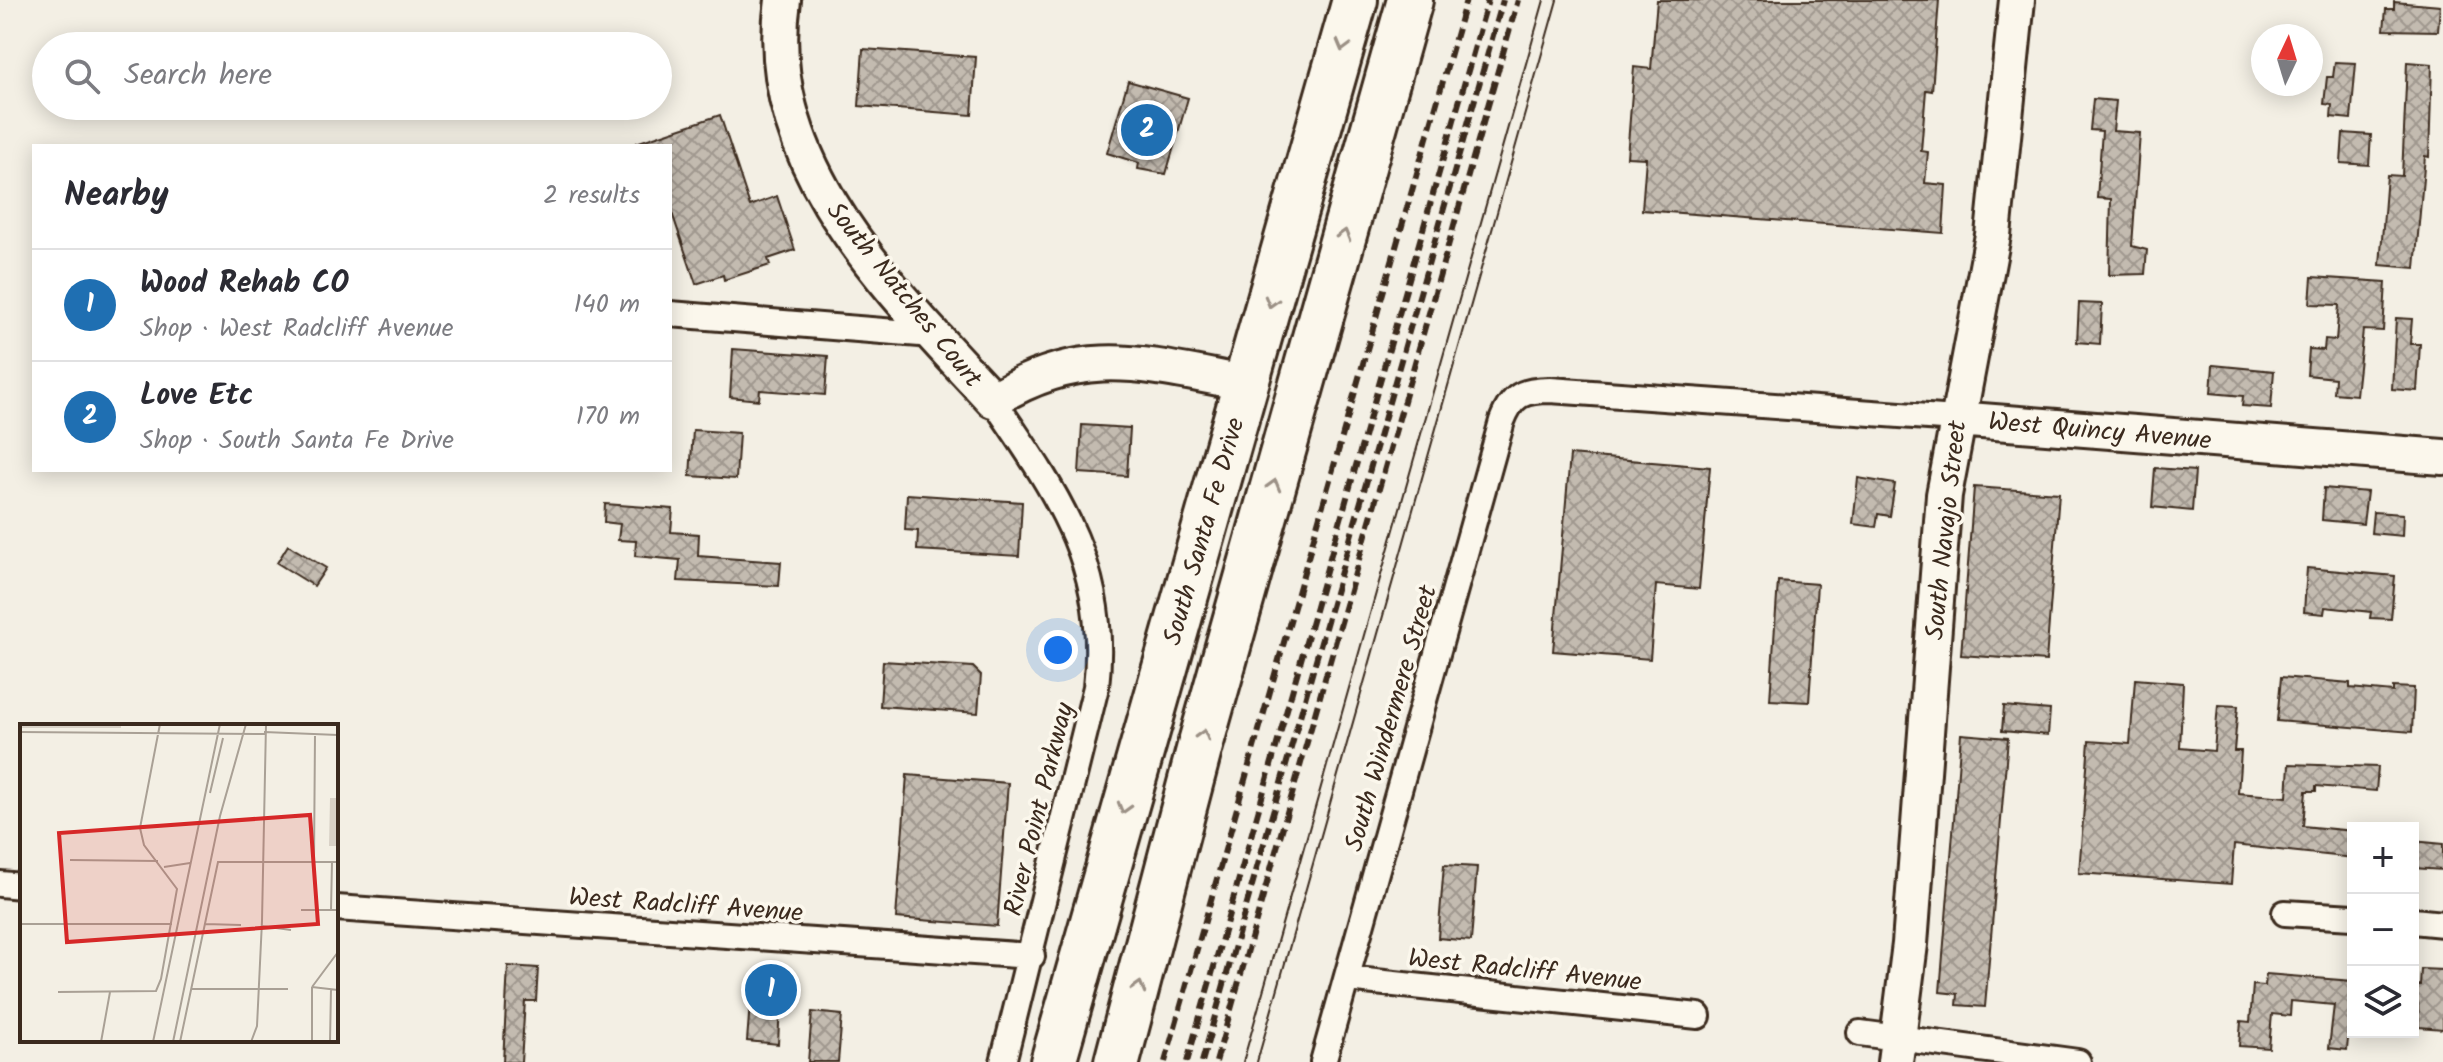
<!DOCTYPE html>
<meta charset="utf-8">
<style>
body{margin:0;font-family:Kalam,sans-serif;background:#f2f2f3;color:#2b2b33}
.controls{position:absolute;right:24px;bottom:24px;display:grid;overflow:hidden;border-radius:0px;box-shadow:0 4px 20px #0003}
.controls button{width:72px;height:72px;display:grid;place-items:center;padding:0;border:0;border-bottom:2px solid #e1e1e2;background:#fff;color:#2b2b33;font:40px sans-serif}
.compass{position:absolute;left:2251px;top:24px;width:72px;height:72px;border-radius:50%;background:#fff;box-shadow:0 4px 20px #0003;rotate:4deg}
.you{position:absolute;left:1058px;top:650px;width:28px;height:28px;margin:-20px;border:6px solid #fff;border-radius:50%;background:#1a73e8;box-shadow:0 0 0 12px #1a73e833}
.badge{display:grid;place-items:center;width:52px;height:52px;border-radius:50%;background:#1f6fb2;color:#fff;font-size:26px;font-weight:700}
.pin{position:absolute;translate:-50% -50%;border:4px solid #fff;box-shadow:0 2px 8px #0006}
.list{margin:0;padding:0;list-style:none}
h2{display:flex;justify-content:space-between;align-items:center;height:104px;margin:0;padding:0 32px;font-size:34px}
h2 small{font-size:26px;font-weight:400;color:#7c7c81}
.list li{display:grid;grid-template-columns:52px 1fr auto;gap:24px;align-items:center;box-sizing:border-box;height:112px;padding:0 32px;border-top:2px solid #e1e1e2}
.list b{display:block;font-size:30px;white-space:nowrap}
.list p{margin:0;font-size:26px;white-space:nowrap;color:#7c7c81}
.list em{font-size:26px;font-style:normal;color:#7c7c81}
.icon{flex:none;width:44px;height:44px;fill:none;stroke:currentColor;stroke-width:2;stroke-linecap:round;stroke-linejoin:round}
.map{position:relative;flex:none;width:2443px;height:1062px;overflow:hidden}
.search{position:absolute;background:#fff;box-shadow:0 4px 20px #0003;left:32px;top:32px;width:640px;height:88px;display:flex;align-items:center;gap:20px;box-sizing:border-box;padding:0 28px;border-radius:44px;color:#7c7c81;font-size:30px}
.panel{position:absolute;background:#fff;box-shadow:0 4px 20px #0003;left:32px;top:144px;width:640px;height:328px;border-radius:0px}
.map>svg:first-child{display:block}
.building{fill:url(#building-cross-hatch);stroke:#3b2a1e;stroke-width:2}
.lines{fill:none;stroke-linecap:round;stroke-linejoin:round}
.street-casing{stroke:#3b2a1e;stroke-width:30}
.secondary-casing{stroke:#3b2a1e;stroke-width:40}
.highway-casing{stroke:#3b2a1e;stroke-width:50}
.street{stroke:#fbf7ec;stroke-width:24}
.secondary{stroke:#fbf7ec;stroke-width:34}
.highway{stroke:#fbf7ec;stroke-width:44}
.tram{stroke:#3b2a1e;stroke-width:2}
.rail{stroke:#3b2a1e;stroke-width:6;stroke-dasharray:12 6;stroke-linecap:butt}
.oneway{stroke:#9b9085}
.labels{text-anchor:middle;stroke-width:7;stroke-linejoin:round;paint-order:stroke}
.street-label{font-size:26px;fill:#3b2a1e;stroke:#fbf7ec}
.inset-road{fill:none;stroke:#a9a095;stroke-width:2}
.view{fill:#d62828;fill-opacity:0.15;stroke:#d62828;stroke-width:4}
.inset-edge{fill:none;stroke:#3b2a1e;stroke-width:4}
</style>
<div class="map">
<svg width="2443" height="1062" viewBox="0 0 2443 1062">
<defs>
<pattern id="building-cross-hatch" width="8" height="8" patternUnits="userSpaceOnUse" patternTransform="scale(2)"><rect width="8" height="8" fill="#c3bbb0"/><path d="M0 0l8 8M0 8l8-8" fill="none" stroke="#a0988f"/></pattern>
</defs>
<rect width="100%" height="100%" fill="#f3efe4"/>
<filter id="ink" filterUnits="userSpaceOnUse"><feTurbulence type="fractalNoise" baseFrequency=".0125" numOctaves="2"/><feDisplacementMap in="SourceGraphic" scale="16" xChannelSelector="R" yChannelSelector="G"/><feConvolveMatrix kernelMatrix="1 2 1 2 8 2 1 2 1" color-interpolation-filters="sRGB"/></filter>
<g filter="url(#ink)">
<path class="building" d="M1657,0h282l-7,91 -6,-1 -5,61 7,1 -3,31 21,2 -3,48 -301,-23 4,-52 -19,-1 7,-90 17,2z
M2394,2l46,4 -2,25 -54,-1 2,-21h8z
M863,49l113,8 -4,58 -113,-9z
M2335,62l21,1 -5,56 -20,-2 1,-12 -8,-1 3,-27h6z
M2407,62l25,2 -3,93 -4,-1 -10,112 -35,-3 7,-90 15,1z
M1128,81l60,17 -22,76 -28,-5 1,-6 -32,-10z
M2093,99l23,2 -3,30 27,2 -8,113 15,4 -2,24 -36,1 2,-76 -14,-1 5,-67 -12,-1z
M720,115l30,91 27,-10 18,54 -27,9 2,6 -46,15 -1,-5 -27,9 -26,-77v-61h-34v-3z
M2343,133l28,2 -2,30 -28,-2z
M2312,277l74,5 -3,49 -20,-1 -7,65 -22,-2 1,-15 -28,-3 2,-26 15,1 1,-11 11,1 3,-35 -29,-1z
M2079,303l23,1 -2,40 -23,-2z
M2396,318l16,1 -2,25h10l-3,47 -25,-2z
M733,349l95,7 -3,39 -65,-5 -1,10 -29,-3z
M2213,365l61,6 -3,37 -29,-2 1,-10 -32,-3z
M1082,425l48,3 -3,48 -48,-3z
M693,430l46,3 -3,46 -46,-3z
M1570,455l140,12 -11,122 -43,-4 -6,74 -97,-8z
M2155,468l40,3 -3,40 -40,-4z
M1858,478l37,6 -5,32 -12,-2 -2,13 -23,-3z
M1974,487l85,6 -13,168 -85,-6z
M2324,488l43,4 -4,32 -41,-4z
M907,494l115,8 -3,54 -102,-6 1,-19 -13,-1z
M605,504l68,5 -2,23 28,2 -1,22 83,6 -2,24 -101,-5 2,-21 -45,-4 1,-15 -18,-1 2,-16 -16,-2z
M2373,512l30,2 -1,22 -31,-3z
M288,545l38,23 -12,18 -37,-23z
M2307,568l88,8 -4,43 -21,-1 1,-6 -46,-5 -1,7 -20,-2z
M1778,581l39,3 -8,118 -39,-2z
M883,661l90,6 8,8 -3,38 -98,-7z
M2281,677l69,6v5l43,4v-5l21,1 -2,44 -135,-11z
M2135,679l48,4 -3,65 34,3 4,-46 20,1 -4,45h7l-3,42 49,4 2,-33 89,3 -2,24 -60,-5v5h-10l-3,35 50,5v27l-119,-13 -3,39 -152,-11 10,-132 41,3z
M2004,706l46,4 -2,25 -46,-4z
M1961,734l47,4 -23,269 -28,-2 1,-11 -18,-2z
M907,775l101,8 -11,143 -101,-8z
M2413,841l30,3v26l-30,-2z
M1444,865l33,2 -6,74 -33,-3z
M508,966l30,2 -2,33h-11l-4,61h-18z
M2421,969l22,1v59l-24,-2 -1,-25 -5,-1v-15h7z
M2266,974l87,7 -6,69 -18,-2 5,-43 -43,-4 -1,15 -18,-2 -3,34 -30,-2 2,-25 9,1 3,-37 12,1z
M750,1003l30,2 -2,39 -31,-3z
M812,1012l30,3 -4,47h-30z"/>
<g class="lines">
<g class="street-casing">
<path id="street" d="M670,314l263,21
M993,400c64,94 117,168 103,287l-93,375
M0,884l22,2
M336,908l696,48
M2285,913l68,4
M2413,921l30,3
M1347,979l351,37
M1860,1033l218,29
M1323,1062l179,-641c10,-26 21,-31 48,-31l406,29"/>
</g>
<g class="secondary-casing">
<path id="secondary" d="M783,0c-24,165 109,290 210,400 90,-57 154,-35 252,-17
M1956,419l487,38
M1895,1062l15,-118 34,-449 49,-260 24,-235"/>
</g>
<g class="highway-casing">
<path id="highway" d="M1053,1062l302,-1062
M1117,1062l83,-316 210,-746"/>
</g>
<use href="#street" class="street"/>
<use href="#secondary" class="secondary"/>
<use href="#highway" class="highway"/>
<path class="tram" d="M1243,1062l301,-1062
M1257,1062l300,-1062"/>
<path class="rail" d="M1165,1062l301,-1062
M1187,1062l301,-1062
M1202,1062l301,-1062
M1216,1062l302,-1062"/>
</g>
<defs><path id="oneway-chevron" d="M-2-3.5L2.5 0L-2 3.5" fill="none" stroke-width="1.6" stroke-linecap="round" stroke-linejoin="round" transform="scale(2)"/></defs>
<g class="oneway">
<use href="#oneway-chevron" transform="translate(1343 46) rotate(105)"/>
<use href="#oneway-chevron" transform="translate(1344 235) rotate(-74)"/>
<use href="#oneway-chevron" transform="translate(1271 302) rotate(106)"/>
<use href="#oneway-chevron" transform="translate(1274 485) rotate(-74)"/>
<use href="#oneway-chevron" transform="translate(1203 735) rotate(-74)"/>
<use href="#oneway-chevron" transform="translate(1124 808) rotate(106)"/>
<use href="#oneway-chevron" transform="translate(1139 987) rotate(-74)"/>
</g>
</g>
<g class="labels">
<g class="street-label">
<text transform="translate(905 294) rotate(51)" y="9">South Natches Court</text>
<text transform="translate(2100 430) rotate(5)" y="9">West Quincy Avenue</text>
<text transform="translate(1945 530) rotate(-84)" y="9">South Navajo Street</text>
<text transform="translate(1203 531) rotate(-74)" y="9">South Santa Fe Drive</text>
<text transform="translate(1390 718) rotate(-74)" y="9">South Windermere Street</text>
<text transform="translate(1038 809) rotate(-76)" y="9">River Point Parkway</text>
<text transform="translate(686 904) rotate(4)" y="9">West Radcliff Avenue</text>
<text transform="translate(1525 969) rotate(6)" y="9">West Radcliff Avenue</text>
</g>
</g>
<g transform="translate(20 724)">
<rect width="318" height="318" fill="#f3efe4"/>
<path d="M0,0h101v4h-101z" fill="#d8d1c6"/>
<path d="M310,74h8l-1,48h-8z" fill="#d8d1c6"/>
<path class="inset-road" d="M0,8l246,2M244,8l74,3M190,69l13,-55M50,136l88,1M294,138l1,-128M144,143l26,-4M281,186h37M311,186l1,-48M0,200h152M185,200l36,1M241,202l30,4M292,263l26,-35M292,263l26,3M171,265h97M38,268l98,-1 5,-12 16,-90 -33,-44 -4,-17 20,-104M81,318l9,-50M133,318l67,-318M153,318l47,-226 26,-92M160,318l38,-180h120M231,318l6,-16 5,-105 4,-197M292,318v-55M310,318l1,-53"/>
<path class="view" d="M290,91l8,109 -251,18 -8,-109z"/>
<rect width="318" height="318" class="inset-edge"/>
</g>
</svg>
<div class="controls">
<button>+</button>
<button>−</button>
<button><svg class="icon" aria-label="layers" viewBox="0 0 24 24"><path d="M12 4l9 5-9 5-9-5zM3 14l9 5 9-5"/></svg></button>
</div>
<svg class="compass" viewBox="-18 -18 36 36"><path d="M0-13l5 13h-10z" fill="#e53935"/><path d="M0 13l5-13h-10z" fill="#7c7c81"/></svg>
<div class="you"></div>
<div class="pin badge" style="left:771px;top:990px">1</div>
<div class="pin badge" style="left:1147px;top:130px">2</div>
<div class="search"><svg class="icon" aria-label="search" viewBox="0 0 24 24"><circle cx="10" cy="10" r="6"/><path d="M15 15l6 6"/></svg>Search here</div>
<section class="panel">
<h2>Nearby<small>2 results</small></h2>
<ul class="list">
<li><span class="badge">1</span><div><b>Wood Rehab CO</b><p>Shop · West Radcliff Avenue</p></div><em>140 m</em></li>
<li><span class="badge">2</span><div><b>Love Etc</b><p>Shop · South Santa Fe Drive</p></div><em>170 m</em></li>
</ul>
</section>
</div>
